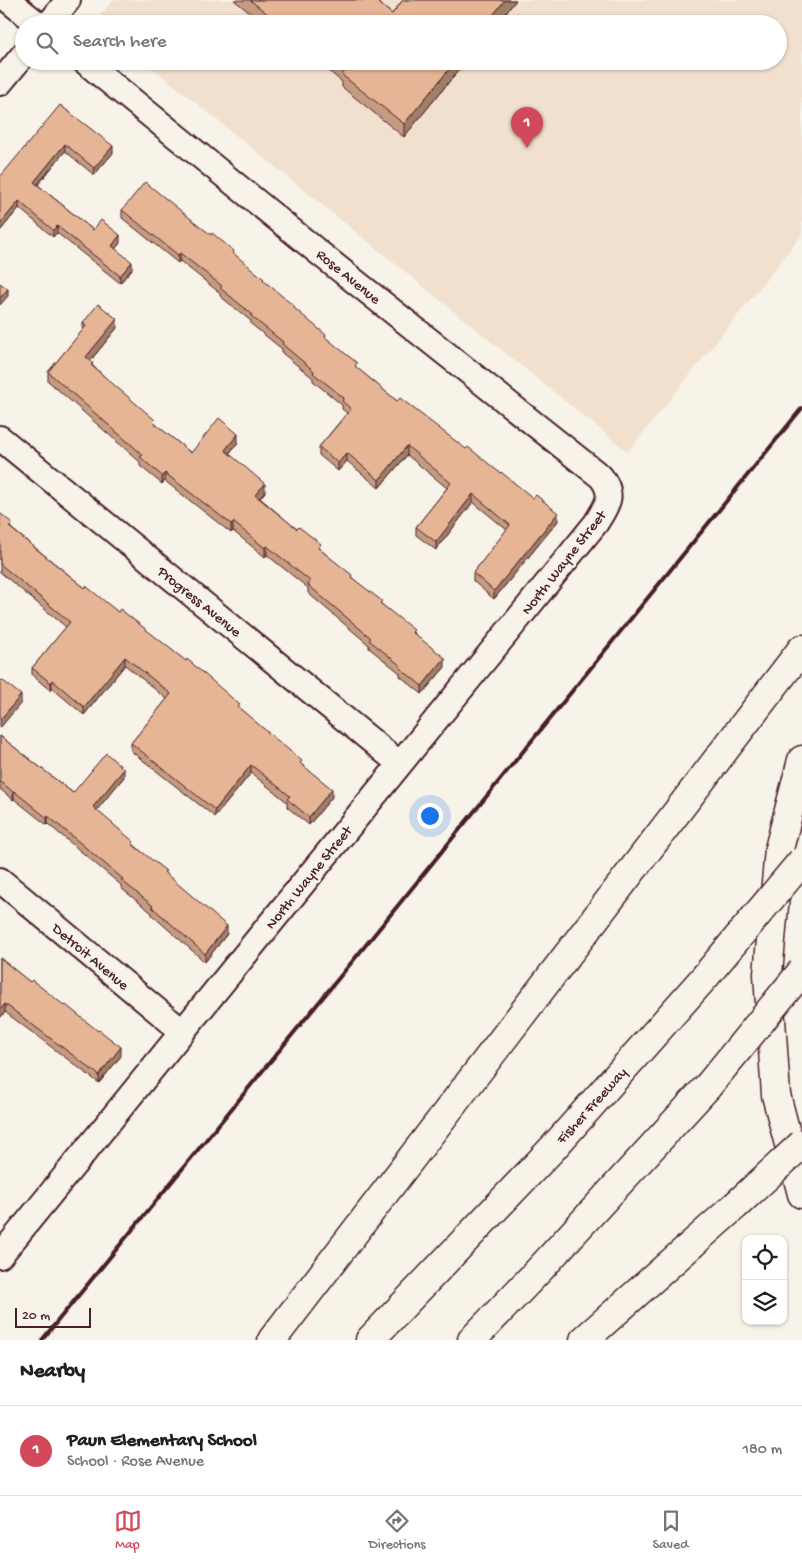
<!DOCTYPE html>
<meta charset="utf-8">
<style>
body{margin:0;font-family:"Gochi Hand",sans-serif;background:#f6f6f6;color:#202124}
.controls{position:absolute;right:15px;bottom:15px;display:grid;overflow:hidden;border-radius:10px;box-shadow:0 1px 4px #0004}
.controls button{width:45px;height:45px;display:grid;place-items:center;padding:0;border:0;border-bottom:1px solid #e0e0e0;background:#fff;color:#202124;font:25px sans-serif}
.scale{position:absolute;left:15px;bottom:12px;width:76px;box-sizing:border-box;padding-left:5px;border:2px solid #4a1f2b;border-top:0;font-size:14px;line-height:18px;white-space:nowrap;color:#4a1f2b;-webkit-text-stroke:4px #f7f3e8;paint-order:stroke}
.you{position:absolute;left:429px;top:815px;width:18px;height:18px;margin:-12px;border:4px solid #fff;border-radius:50%;background:#1a73e8;box-shadow:0 0 0 8px #1a73e833}
.badge{display:grid;place-items:center;width:32px;height:32px;border-radius:50%;background:#d1495b;color:#fff;font-size:16px;font-weight:700}
.pin{position:absolute;translate:-50% -41px;filter:drop-shadow(0 1px 2px #0008)}
.pin::after{content:'';position:absolute;top:26px;width:18px;height:15px;background:inherit;clip-path:polygon(0 0,100% 0,50% 100%)}
.list{margin:0;padding:0;list-style:none}
h2{display:flex;justify-content:space-between;align-items:center;height:65px;margin:0;padding:0 20px;font-size:21px}
h2 small{font-size:16px;font-weight:400;color:#757577}
.list li{display:grid;grid-template-columns:32px 1fr auto;gap:15px;align-items:center;box-sizing:border-box;height:90px;padding:0 20px;border-top:1px solid #e0e0e0}
.list b{display:block;font-size:19px;white-space:nowrap}
.list p{margin:0;font-size:16px;white-space:nowrap;color:#757577}
.list em{font-size:16px;font-style:normal;color:#757577}
.icon{flex:none;width:28px;height:28px;fill:none;stroke:currentColor;stroke-width:2;stroke-linecap:round;stroke-linejoin:round}
.map{position:relative;flex:none;width:802px;height:1340px;overflow:hidden}
.search{position:absolute;background:#fff;box-shadow:0 1px 4px #0004;left:15px;right:15px;top:15px;height:55px;display:flex;align-items:center;gap:12px;box-sizing:border-box;padding:0 18px;border-radius:28px;color:#757577;font-size:19px}
.sheet{height:155px;background:#fff}
nav{display:flex;justify-content:space-around;align-items:center;box-sizing:border-box;height:70px;border-top:1px solid #e0e0e0;background:#fff;font-size:14px;color:#757577}
nav a{display:grid;justify-items:center;gap:2px}
nav .on{color:#d1495b}
.map>svg:first-child{display:block}
.built{fill:#f2e0cf}
.lines{fill:none;stroke-linecap:round;stroke-linejoin:round}
.street-casing{stroke:#4a1f2b;stroke-width:28}
.highway-casing{stroke:#4a1f2b;stroke-width:31}
.street{stroke:#f7f3e8;stroke-width:24}
.highway{stroke:#f7f3e8;stroke-width:28}
.rail{stroke:#4a1f2b;stroke-width:4}
.highway-bridge-casing{stroke:#4a1f2b;stroke-width:31;stroke-linecap:butt}
.highway-bridge{stroke:#f7f3e8;stroke-width:28}
.wall{fill:#c59c80;stroke:#4a1f2b}
.shaded-wall{fill:#a07f68;stroke:#4a1f2b}
.building{fill:#e5b595;stroke:#4a1f2b}
.labels{text-anchor:middle;stroke-width:5;stroke-linejoin:round;paint-order:stroke}
.street-label{font-size:15px;fill:#4a1f2b;stroke:#f7f3e8}
</style>
<div class="map">
<svg width="802" height="1340" viewBox="0 0 802 1340">
<rect width="100%" height="100%" fill="#f7f3e8"/>
<filter id="ink" filterUnits="userSpaceOnUse"><feTurbulence type="fractalNoise" baseFrequency=".02" numOctaves="2"/><feDisplacementMap in="SourceGraphic" scale="10" xChannelSelector="R" yChannelSelector="G"/><feConvolveMatrix kernelMatrix="1 2 1 2 8 2 1 2 1" color-interpolation-filters="sRGB"/></filter>
<g filter="url(#ink)">
<path class="built" d="M113,0h689v235l-174,217 -484,-391h634v-37h-680l-3,-2z"/>
<g class="lines">
<g class="street-casing">
<path id="street" d="M8,0l30,24
M49,24l19,-24
M0,83l24,-29
M0,438l400,326
M0,880l183,152
M0,1256l596,-733c10,-17 20,-27 5,-46l-283,-225 -234,-191"/>
</g>
<g class="highway-casing">
<path id="highway" d="M802,760l-23,89 -11,125 8,121 26,99
M272,1340l530,-691
M370,1340l183,-192 151,-170
M472,1340l69,-72 167,-182
M584,1340l151,-134"/>
</g>
<use href="#street" class="street"/>
<use href="#highway" class="highway"/>
<path class="rail" d="M42,1340l323,-394 437,-538"/>
<g class="highway-bridge-casing">
<path id="highway-bridge" d="M704,978l98,-117
M708,1086l94,-115
M735,1206l67,-62"/>
</g>
<use href="#highway-bridge" class="highway-bridge"/>
</g>
<path class="wall" d="M234,0h141l17,14 11,-14h113l-19,24h-233z
M317,61h149l-62,76 -62,-50v-5z
M60,105l53,48 -19,22 -29,-24 -27,34 55,45 27,13 -5,6 17,20 -12,14 -63,-50 -4,4 -34,-29 -19,23z
M122,210l112,44 92,84 31,30 40,33 161,120 -64,78 -21,-18v-8l34,-43 -34,-28 -37,48 -20,-15v-8l31,-39 -40,-33 -28,33 -32,-27 -9,10 -19,-16v-8l28,-34 -5,-4v-4l-29,-24v-3l-31,-25v-4l-31,-25v-3l-31,-25v-3l-40,-32 -2,2 -56,-45z
M83,323l34,5 -27,33 3,5 62,58 36,29 47,-11 -9,12 36,38 -5,6 61,52 93,83 31,34 -23,27 -22,-18v-3l-31,-25v-3l-61,-52v-5l-41,-33 -2,2 -32,-26 -2,2 -66,-52 -3,3 -22,-18v-4l-92,-81v-9l35,-42z
M0,513l12,16 73,59 33,24 122,97 62,56 30,32 -23,28 -22,-18v-5l-36,-29 -36,44 -84,-66v-8l36,-44 -42,-34 -41,50 -32,-27 -1,3 -19,-16v-7l34,-41 -66,-55z
M0,736l73,57 51,-16 -28,33 70,64 61,60 -22,28 -53,-47v-2l-31,-25v-3l-73,-61 -1,1 -33,-26 -1,1 -13,-11z
M0,958l121,98 -22,27 -94,-71 -5,6z"/>
<path class="shaded-wall" d="M505,0h11l-19,24h-11z
M456,61h10l-62,76v-13z
M65,144v7l-31,38v-7z
M113,146v7l-19,22v-7z
M19,201v7l-19,23v-7z
M57,226v7l-4,4v-7z
M120,235v8l-8,10v-7z
M180,253v8l-2,2v-8z
M132,262v7l-12,14v-7z
M8,289v7l-8,9v-7z
M117,319v9l-31,38v-9z
M238,434v8l-13,17v-9z
M407,446v9l-28,33v-8z
M347,453v8l-9,10v-8z
M165,473v8l-3,3v-8z
M265,484v8l-10,11v-8z
M473,494v8l-37,48v-8z
M558,513v8l-64,78v-8z
M233,522v9l-2,2v-9z
M267,546v9l-2,2v-9z
M125,657v8l-41,50v-8z
M445,658v9l-23,27v-8z
M52,680v8l-1,3v-8z
M21,695v8l-21,25v-8z
M251,765v8l-36,44v-7z
M124,769v8l-31,38v-8z
M332,789v8l-23,28v-8z
M14,791v8l-1,1v-8z
M48,816v8l-1,1v-7z
M227,926v8l-22,28v-8z
M5,1004v8l-5,6v-8z
M121,1047v9l-22,27v-8z"/>
<path class="building" d="M250,0h125l17,14 11,-14h102l-19,24h-206z
M333,61h123l-52,63 -62,-49 3,-4z
M60,105l53,41 -19,22 -29,-24 -31,38 59,48 8,-10 19,15 -8,11 20,16 -12,14 -63,-50 -4,4 -34,-29 -19,23v-47z
M145,182l66,53 1,-2 22,18 -1,2 31,26 -1,1 32,27 -1,1 32,27 -1,2 32,26 -2,3 42,35 3,-3 66,51 2,-2 32,26 1,-1 32,26 3,-3 22,18 -64,78 -21,-18 37,-48 -37,-31 -37,48 -20,-15 35,-44 -44,-37 -28,34 -32,-27 -9,10 -19,-16 32,-38 -9,-8 2,-3 -31,-25 1,-2 -32,-27 1,-2 -32,-26 1,-2 -32,-26 2,-2 -42,-33 -2,2 -56,-45z
M0,283l8,6 -8,9z
M98,304l19,15 -31,38 7,6 -2,2 64,55 -2,2 38,31 28,-35 19,16 -13,16 40,34 -10,11 42,34 2,-2 22,17 -3,4 34,27 -1,2 31,24 -2,2 34,27 -2,2 33,26 -23,28 -22,-18 1,-2 -32,-26 2,-2 -63,-53 2,-4 -43,-35 -2,2 -32,-26 -2,2 -66,-51 -3,3 -22,-19 3,-2 -95,-83 38,-46 -3,-3z
M0,513l12,10 -3,4 76,61 1,-2 32,26 2,-3 66,52 1,-2 53,46 -2,2 64,54 -2,2 32,26 -23,28 -22,-18 3,-3 -39,-31 -36,45 -84,-67 40,-49 -46,-37 -41,50 -32,-27 -1,3 -19,-15 38,-46 -70,-58z
M2,680l19,15 -21,25v-39h1z
M0,736l73,57 33,-40 18,16 -31,38 41,35 -2,2 34,27 -2,1 63,54 -22,28 -53,-47 1,-1 -32,-26 2,-1 -75,-63 -1,2 -33,-27 -1,1 -13,-11z
M0,958l30,24 2,-2 33,26 1,-1 32,26 1,-1 22,17 -22,28 -94,-71 -5,6z"/>
</g>
<g class="labels">
<g class="street-label">
<text transform="translate(349 276) rotate(39)" y="5">Rose Avenue</text>
<text transform="translate(563 562) rotate(-52)" y="5">North Wayne Street</text>
<text transform="translate(200 601) rotate(39)" y="5">Progress Avenue</text>
<text transform="translate(308 877) rotate(-51)" y="5">North Wayne Street</text>
<text transform="translate(91 956) rotate(40)" y="5">Detroit Avenue</text>
<text transform="translate(591 1105) rotate(-48)" y="5">Fisher Freeway</text>
</g>
</g>
</svg>
<div class="controls">
<button><svg class="icon" aria-label="locate" viewBox="0 0 24 24"><circle cx="12" cy="12" r="6"/><path d="M12 2v4M12 18v4M2 12h4M18 12h4"/></svg></button>
<button><svg class="icon" aria-label="layers" viewBox="0 0 24 24"><path d="M12 4l9 5-9 5-9-5zM3 14l9 5 9-5"/></svg></button>
</div>
<div class="scale">20 m</div>
<div class="you"></div>
<div class="pin badge" style="left:527px;top:148px">1</div>
<div class="search"><svg class="icon" aria-label="search" viewBox="0 0 24 24"><circle cx="10" cy="10" r="6"/><path d="M15 15l6 6"/></svg>Search here</div>
</div>
<section class="sheet">
<h2>Nearby<small></small></h2>
<ul class="list">
<li><span class="badge">1</span><div><b>Paun Elementary School</b><p>School · Rose Avenue</p></div><em>180 m</em></li>
</ul>
</section>
<nav>
<a class="on"><svg class="icon" aria-label="map" viewBox="0 0 24 24"><path d="M3 6l6-2 6 2 6-2v14l-6 2-6-2-6 2zM9 4v14M15 6v14"/></svg>Map</a>
<a><svg class="icon" aria-label="directions" viewBox="0 0 24 24"><path d="M12 3l9 9-9 9-9-9zM9 14v-3h6M13 9l2 2-2 2"/></svg>Directions</a>
<a><svg class="icon" aria-label="saved" viewBox="0 0 24 24"><path d="M7 4h10v16l-5-4-5 4z"/></svg>Saved</a>
</nav>
